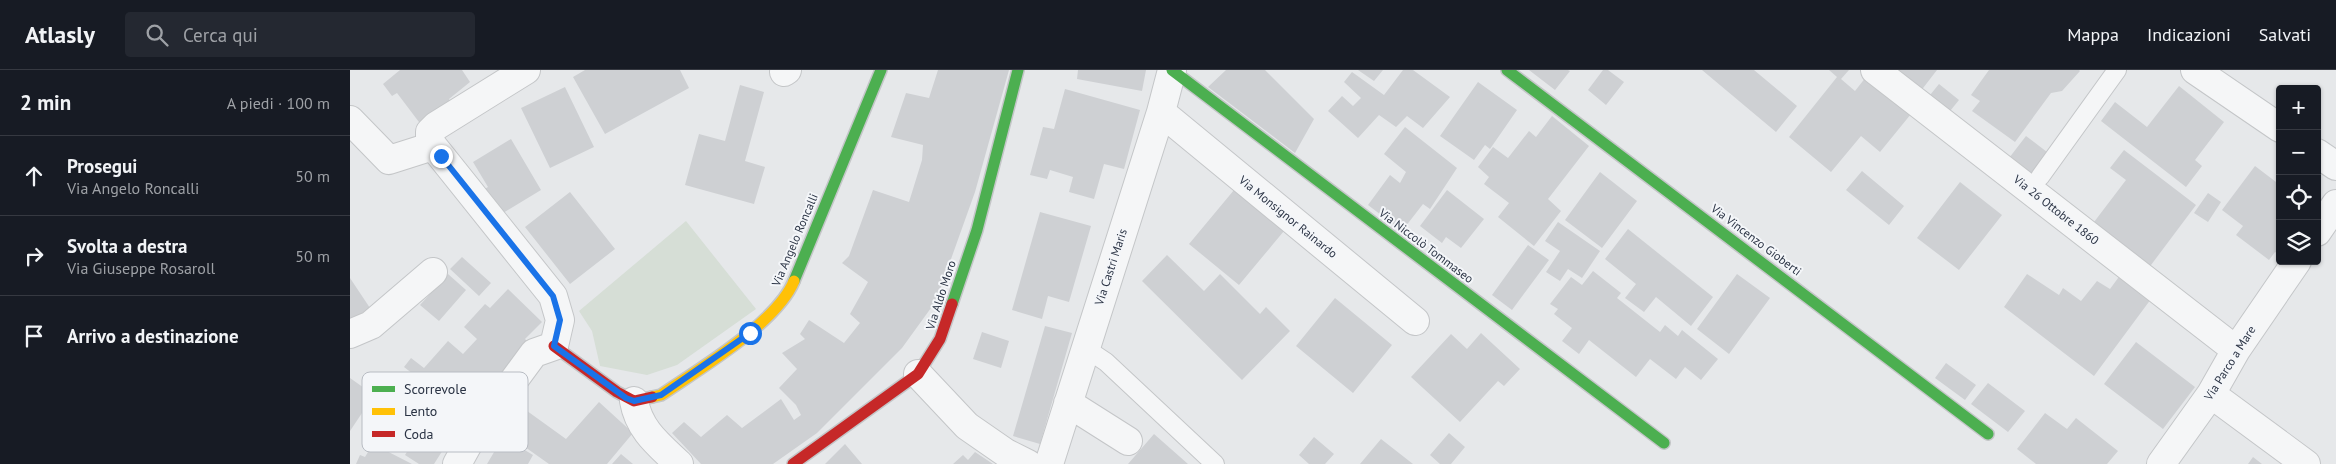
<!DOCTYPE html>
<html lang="it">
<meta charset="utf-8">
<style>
body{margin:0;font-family:"PT Sans",sans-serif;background:#242831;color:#f1f3f6}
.controls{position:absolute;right:15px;top:15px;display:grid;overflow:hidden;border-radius:5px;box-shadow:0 1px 4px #0004}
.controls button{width:45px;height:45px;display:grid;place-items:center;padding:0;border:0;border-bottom:1px solid #363941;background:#171b24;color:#f1f3f6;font:25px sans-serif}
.stop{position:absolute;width:15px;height:15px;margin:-11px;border:4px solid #1a73e8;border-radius:50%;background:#fff}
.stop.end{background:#1a73e8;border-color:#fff;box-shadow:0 1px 5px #0008}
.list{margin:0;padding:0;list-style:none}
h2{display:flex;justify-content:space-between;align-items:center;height:65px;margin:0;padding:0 20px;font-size:21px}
h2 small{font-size:16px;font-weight:400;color:#9ea1a6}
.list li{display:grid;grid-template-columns:32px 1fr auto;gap:15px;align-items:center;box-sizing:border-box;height:80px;padding:0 20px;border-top:1px solid #363941}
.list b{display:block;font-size:19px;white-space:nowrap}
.list p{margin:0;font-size:16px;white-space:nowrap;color:#9ea1a6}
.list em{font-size:16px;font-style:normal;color:#9ea1a6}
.icon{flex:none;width:28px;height:28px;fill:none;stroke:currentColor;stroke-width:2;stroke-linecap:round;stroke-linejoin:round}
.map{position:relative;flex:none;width:1986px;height:394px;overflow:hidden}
header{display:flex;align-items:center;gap:30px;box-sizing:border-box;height:70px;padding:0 25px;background:#171b24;border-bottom:1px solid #363941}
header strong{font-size:24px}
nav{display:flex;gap:28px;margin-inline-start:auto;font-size:18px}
.search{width:350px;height:45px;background:#242831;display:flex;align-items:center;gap:12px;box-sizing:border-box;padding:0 18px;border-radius:5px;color:#9ea1a6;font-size:19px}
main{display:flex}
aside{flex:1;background:#171b24}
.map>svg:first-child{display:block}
.green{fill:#d6ded6}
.building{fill:#ced0d3}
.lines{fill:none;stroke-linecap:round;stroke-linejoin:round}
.lane-casing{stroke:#c4c6c8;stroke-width:20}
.street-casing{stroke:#c4c6c8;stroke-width:30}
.fast-casing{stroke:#c4c6c8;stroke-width:14}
.slow-casing{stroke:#c4c6c8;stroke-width:14}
.jam-casing{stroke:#c4c6c8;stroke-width:14}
.lane{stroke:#f5f6f7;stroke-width:18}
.street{stroke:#f5f6f7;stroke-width:28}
.fast{stroke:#4caf50;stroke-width:11}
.slow{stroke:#ffc107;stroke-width:11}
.jam{stroke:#c62828;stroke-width:11}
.route{stroke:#1a73e8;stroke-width:6}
.labels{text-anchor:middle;stroke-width:4;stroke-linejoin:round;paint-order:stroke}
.street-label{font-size:12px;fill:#2b3445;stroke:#f4f6f9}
.key{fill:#f4f6f9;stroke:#b8bcc3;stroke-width:1}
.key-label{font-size:14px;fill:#2b3445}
</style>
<header>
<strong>Atlasly</strong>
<div class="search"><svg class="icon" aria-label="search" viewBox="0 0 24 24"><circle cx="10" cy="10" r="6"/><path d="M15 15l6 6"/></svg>Cerca qui</div>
<nav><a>Mappa</a><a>Indicazioni</a><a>Salvati</a></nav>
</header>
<main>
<aside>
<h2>2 min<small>A piedi · 100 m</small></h2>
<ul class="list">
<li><svg class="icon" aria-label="ahead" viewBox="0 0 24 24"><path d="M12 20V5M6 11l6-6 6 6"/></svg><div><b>Prosegui</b><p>Via Angelo Roncalli</p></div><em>50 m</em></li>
<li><svg class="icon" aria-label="right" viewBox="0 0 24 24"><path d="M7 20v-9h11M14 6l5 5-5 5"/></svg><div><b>Svolta a destra</b><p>Via Giuseppe Rosaroll</p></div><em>50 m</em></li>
<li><svg class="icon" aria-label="arrive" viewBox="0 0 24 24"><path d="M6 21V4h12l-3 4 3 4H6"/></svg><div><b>Arrivo a destinazione</b></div></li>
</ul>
</aside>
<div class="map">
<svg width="1986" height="394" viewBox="0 0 1986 394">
<rect width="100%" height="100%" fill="#e6e8ea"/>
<path class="green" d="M336,151l70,88 -79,56 -30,10 -47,-9 -8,-35 -13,-20z"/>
<path class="building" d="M50,0h62l8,12 -21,17 6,10 -30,21 -28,-37 -5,3 -9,-12z
M235,0h95l9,18 -84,46 -32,-57z
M588,0h71l-34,122 -39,109 -34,47 -85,85 -44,31h-72l-29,-31 12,-11 17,15 26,-22 15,13 39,-29 13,21 7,-5 -5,-10 -17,-17 18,-19 -15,-16 23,-14 -5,-5 9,-14 35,23 16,-20 -10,-9 18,-32 -26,-19 7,-7 24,-66 36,12 13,-42 1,-15 -32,-8 15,-44 23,5z
M728,0h68l-4,21 -65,-12z
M876,0h39l49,49 -19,34 -87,-66z
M1008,0h25l-9,11z
M1053,0h10l37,27 -27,31 -16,-12 -11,11 -17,-12 -21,23 -30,-27 14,-15 11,10 8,-8 -17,-16 8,-10 32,23z
M1179,0h39l2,1 -15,19z
M1253,0h5l16,12 -18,23 -18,-15z
M1352,0h52l43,36 -21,26z
M1479,0h20l-8,9 14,12 11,-14 45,37 -31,38 -19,-16 -30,36 -42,-35 48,-60z
M1543,0h44l-17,22z
M1639,0h90l1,1 -18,20 -11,2 -36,49 -43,-31 8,-10 -9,-6z
M1128,12l39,28 -27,39 -5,-4 -11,15 -34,-24z
M1589,14l20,16 -13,16 -20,-16z
M390,15l24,7 -19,69 20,6 -11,37 -69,-19 14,-51 26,7z
M1829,16l45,36 -29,38 7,6 -16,21 -85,-66 14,-19 32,25z
M215,17l29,60 -44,21 -29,-60z
M715,19l75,21 -16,59 -20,-5 -10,35 -25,-7 4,-15 -23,-7 -3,9 -17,-4 13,-48 11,2z
M1202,46l37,30 -41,53 13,12 -27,35 -36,-29 11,-14 -25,-19 5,-7 -11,-10 15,-20 15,11 21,-27 7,6z
M1055,57l52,41 -27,41 -7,-5 -21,27 -34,-26 22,-30 10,8 6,-11 -22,-18z
M1676,66l21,16 -19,26 -22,-16z
M161,69l30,51 -43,26 -15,-26 5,-3 -15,-25z
M1774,80l72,55 -48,64 -57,-43 35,-46 -16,-12z
M1905,96l25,19v70l-5,-3 -6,8 -33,-25 7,-9 -21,-16z
M1512,101l42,35 -15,19 -43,-35z
M1250,102l37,29 -35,47 -37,-28z
M1610,112l42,33 -43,55 -42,-32z
M884,120l50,41 -45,54 -50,-41z
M1097,120l37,29 -23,29 -15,-11 -4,6 -22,-17z
M220,122l45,57 -45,35 -45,-57z
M1858,123l13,9 -13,20 -14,-9z
M690,142l51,14 -22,76 -21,-6 -6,23 -30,-9z
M1208,152l42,29 -18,27 -14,-9 -8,12 -14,-9 14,-21 -15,-10z
M1278,159l85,68 -22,29 -35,-29 -12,15 -19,-14 11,-14 -31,-25z
M1178,175l21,15 -37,50 -20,-15z
M817,185l37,36 16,-17 40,40 6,-7 24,24 -48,49 -100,-99z
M112,187l29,26 -12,13 -29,-27z
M1243,201l28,22 -4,5 43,34 5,-7 13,11 4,-6 36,29 -17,21 -16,-13 -9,12 -26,-20 -14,18 -47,-37 -10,14 -17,-13 10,-13 -18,-14 4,-5 -8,-5 21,-27 11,8z
M98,204l18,16 -27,31 -19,-16z
M1387,204l33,24 -41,56 -32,-25z
M1677,204l32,21 4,-7 18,13 16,-20 13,8 11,-15 30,25 -57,77 -90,-69z
M0,208l20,30 -20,13z
M158,219l34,33 -17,17 6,6 -79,101 -4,-4 -14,22h-15l-14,-9 19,-30 -36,-28 8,-11 14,11 12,-16 -18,-14 7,-9 13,10 24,-27 15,13 14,-15 -13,-12 21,-23 5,4z
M985,228l57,47 -39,48 -57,-47z
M695,256l27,7 -32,111 -27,-8z
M632,262l27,9 -8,27 -28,-9z
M1131,263l39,36 -16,17 -6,-5 -38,41 -49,-45 40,-43 16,15z
M1786,272l59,45 -32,42 -59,-45z
M1596,293l30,22 -11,15 -30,-22z
M0,308l24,17 -24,36z
M1638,313l37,28 -17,21 -37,-28z
M249,332l34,31 -26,31h-58l-44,-31 18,-25 43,31z
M1695,343l22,16 9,-11 42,33 -11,13h-71l-19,-15z
M1099,363l16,14 -14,17h-11l-10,-9z
M804,364l34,30h-60z
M153,367l30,18 -5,9h-41z
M964,367l20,17 -9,10h-16l-10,-9z
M1031,369l32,25h-53z
M23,374l39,20h-56l4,-9 5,2z
M495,374l17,20h-37z
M625,382l18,12h-40l10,-9 5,5z
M271,384l12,10h-21z
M1903,387l9,7h-14z"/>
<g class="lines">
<g class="lane-casing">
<path id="lane" d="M1690,107l77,-107
M735,278l21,14 109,102"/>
</g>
<g class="street-casing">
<path id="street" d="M1525,0l361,280
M1845,0l85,58
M434,2l3,-2
M811,42l254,209
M0,50l39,40 44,-14
M1967,83l19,13
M1967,162l19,-28
M0,264l21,-9 62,-53
M568,304l49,52 39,27 22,11
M1861,324l95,70
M284,331c5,29 25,44 45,63
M718,333l60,38
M107,394l15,-27 62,-84 20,-7 6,-26 -7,-24 -120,-150 -3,-6v-8l6,-6 90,-56
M699,394l112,-352 11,-42
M1811,394l50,-70 25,-44 61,-89"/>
</g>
<g class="fast-casing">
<path id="fast" d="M822,0l492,373
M1157,0l481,364
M444,211l87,-211
M602,234l25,-74 41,-160"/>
</g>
<g class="slow-casing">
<path id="slow" d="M302,327l9,-2c38,-26 116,-72 133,-114"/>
</g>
<g class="jam-casing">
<path id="jam" d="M204,276l63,46 17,9 18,-4
M443,394l125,-90 22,-35 12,-35"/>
</g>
<use href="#lane" class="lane"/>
<use href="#street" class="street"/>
<use href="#fast" class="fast"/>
<use href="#slow" class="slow"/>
<use href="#jam" class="jam"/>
</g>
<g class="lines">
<path class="route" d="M91,86l112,140 7,24 -6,26 72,52 8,3 27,-6 89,-62"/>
</g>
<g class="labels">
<g class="street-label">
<text transform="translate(1706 140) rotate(38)" y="4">Via 26 Ottobre 1860</text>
<text transform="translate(938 147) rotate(39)" y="4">Via Monsignor Rainardo</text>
<text transform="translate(445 170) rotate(-67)" y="4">Via Angelo Roncalli</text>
<text transform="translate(1406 170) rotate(37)" y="4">Via Vincenzo Gioberti</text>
<text transform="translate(1076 176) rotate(37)" y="4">Via Niccolò Tommaseo</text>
<text transform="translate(761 197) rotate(-72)" y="4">Via Castri Maris</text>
<text transform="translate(591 225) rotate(-72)" y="4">Via Aldo Moro</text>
<text transform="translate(1880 293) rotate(-58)" y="4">Via Parco a Mare</text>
</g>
</g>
<rect x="12" y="302" width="166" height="80" rx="8" class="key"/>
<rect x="22" y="316" width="23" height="6" fill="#4caf50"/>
<rect x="22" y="338" width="23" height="7" fill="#ffc107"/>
<rect x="22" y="361" width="23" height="6" fill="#c62828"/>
<g class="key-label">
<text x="54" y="324">Scorrevole</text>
<text x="54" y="346">Lento</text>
<text x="54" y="369">Coda</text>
</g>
</svg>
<div class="controls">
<button>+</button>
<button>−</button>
<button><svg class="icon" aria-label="locate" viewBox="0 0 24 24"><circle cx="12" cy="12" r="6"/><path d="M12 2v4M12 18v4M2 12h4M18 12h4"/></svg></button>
<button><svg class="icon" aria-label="layers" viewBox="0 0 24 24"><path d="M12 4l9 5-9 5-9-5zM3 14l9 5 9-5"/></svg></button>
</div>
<div class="stop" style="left:400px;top:263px"></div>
<div class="stop end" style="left:91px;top:86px"></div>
</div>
</main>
